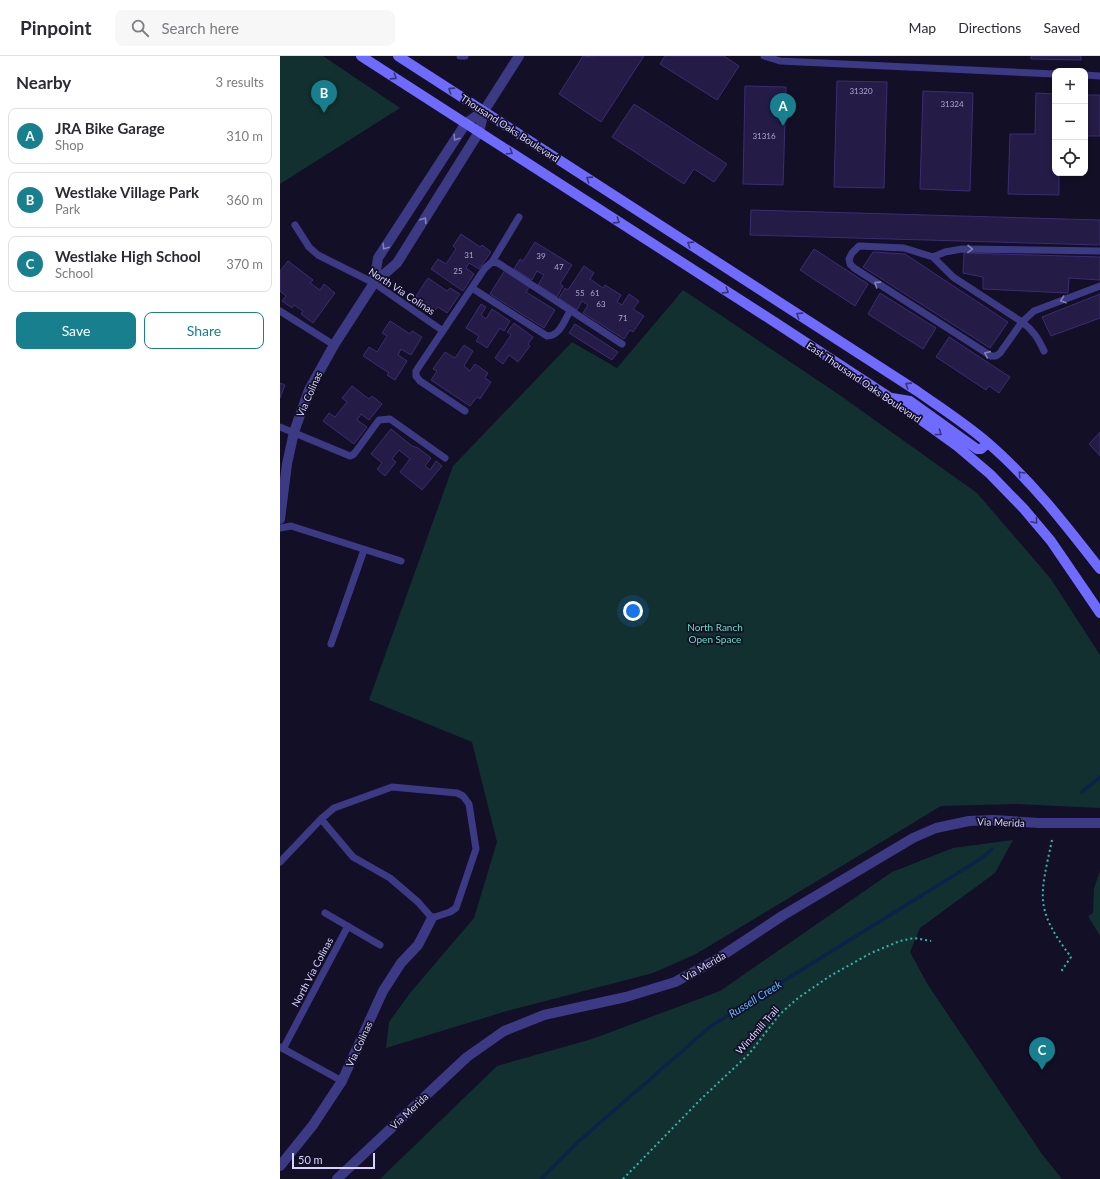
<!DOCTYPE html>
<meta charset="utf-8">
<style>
body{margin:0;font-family:Lato,sans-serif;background:#f7f7f7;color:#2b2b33}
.controls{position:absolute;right:12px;top:12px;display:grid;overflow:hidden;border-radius:8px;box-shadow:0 2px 6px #0003}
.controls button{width:36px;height:36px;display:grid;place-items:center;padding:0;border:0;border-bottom:1px solid #e1e1e2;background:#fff;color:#2b2b33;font:20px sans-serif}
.scale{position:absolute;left:12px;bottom:10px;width:83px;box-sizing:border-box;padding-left:4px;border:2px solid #d9d4ff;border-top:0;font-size:11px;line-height:14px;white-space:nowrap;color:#d9d4ff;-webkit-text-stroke:3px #130f26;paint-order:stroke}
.you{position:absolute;left:353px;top:555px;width:14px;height:14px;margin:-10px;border:3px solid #fff;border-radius:50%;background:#1a73e8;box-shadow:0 0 0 6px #1a73e833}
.badge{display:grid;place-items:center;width:26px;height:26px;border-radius:50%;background:#187f8f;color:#fff;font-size:13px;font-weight:700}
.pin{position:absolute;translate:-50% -33px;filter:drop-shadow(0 1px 2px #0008)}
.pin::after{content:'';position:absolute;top:21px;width:14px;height:12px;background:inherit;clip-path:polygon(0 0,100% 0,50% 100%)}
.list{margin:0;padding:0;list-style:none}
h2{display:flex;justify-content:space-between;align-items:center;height:52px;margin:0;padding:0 16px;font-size:17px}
h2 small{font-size:13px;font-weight:400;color:#7c7c81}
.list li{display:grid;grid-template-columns:26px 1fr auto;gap:12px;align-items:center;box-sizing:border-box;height:56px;margin:0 8px 8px;padding:0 8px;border:1px solid #e1e1e2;border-radius:8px}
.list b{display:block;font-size:15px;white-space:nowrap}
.list p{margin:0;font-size:13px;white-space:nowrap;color:#7c7c81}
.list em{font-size:13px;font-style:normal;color:#7c7c81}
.actions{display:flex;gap:8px;padding:12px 16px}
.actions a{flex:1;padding:9px 0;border:1px solid #187f8f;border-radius:8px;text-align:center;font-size:14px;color:#187f8f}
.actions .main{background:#187f8f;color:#fff}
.icon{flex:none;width:22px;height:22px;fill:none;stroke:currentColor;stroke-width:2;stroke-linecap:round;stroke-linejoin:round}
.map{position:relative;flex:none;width:820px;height:1123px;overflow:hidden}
header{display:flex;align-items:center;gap:24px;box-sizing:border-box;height:56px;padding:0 20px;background:#fff;border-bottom:1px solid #e1e1e2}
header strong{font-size:19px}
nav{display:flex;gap:22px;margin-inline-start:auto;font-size:14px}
.search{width:280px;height:36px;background:#f7f7f7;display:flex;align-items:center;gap:10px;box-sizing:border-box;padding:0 14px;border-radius:8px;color:#7c7c81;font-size:15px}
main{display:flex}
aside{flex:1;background:#fff}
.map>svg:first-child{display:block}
.green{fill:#12302f}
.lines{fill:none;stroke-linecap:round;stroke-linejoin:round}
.stream{stroke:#0c2248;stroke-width:3.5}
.building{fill:#241b47;stroke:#3b2d73}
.path{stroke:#2fb8b0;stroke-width:2;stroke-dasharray:2 3;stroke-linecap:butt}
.lane{stroke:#3d3a85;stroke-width:7}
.street{stroke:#3d3a85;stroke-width:10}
.secondary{stroke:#6f6bff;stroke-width:10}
.oneway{stroke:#38347d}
.oneway2{stroke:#837fbc}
.labels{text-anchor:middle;stroke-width:3.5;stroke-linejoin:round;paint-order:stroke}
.number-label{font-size:8px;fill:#aca6d1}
.street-label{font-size:10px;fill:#d9d4ff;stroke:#130f26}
.park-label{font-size:10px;fill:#5fe0c0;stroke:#130f26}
.water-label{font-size:11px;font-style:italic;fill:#62b6ff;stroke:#130f26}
</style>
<header>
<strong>Pinpoint</strong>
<div class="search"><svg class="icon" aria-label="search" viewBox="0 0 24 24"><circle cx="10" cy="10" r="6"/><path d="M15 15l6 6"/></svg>Search here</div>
<nav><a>Map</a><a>Directions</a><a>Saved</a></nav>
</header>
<main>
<aside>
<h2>Nearby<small>3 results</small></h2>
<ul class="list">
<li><span class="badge">A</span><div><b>JRA Bike Garage</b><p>Shop</p></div><em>310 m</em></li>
<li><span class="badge">B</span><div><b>Westlake Village Park</b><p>Park</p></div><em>360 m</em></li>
<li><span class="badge">C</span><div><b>Westlake High School</b><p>School</p></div><em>370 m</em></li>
</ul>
<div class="actions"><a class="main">Save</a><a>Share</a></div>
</aside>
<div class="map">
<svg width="820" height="1123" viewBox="0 0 820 1123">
<rect width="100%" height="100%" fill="#130f26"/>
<path class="green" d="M0,0h43l77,52 -120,76z
M403,234l158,106 136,97 74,86 49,76v153l-84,-4 -75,2 -245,148 -43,19 -146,38 -121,37 3,-26 21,-29 64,-75 23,-76 -25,-100 -103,-42 84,-234 119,-124 45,26z
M733,784l-18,33 -75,55 -10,24 18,33 114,169 20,25h-682l117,-113 95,-27 128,-48 172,-119 61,-24z
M820,815v65l-12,-20 5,-3 1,-25z"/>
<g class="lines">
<path class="stream" d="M802,736l18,-15
M261,1123l37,-37 133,-116 271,-168 10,-9"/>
</g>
<path class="building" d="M303,0l11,1 1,-1h49l-43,66 -42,-28z
M385,0h59l15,10 -22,34 -57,-36z
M751,0h50v4l-50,-1z
M557,25l50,1 -3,106 -50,-1z
M465,30l41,1 -3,98 -40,-1z
M643,35l50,2 -3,98 -50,-2z
M756,37l19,1v79h4v22l-51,-1 2,-60h25z
M805,39h15v41h-15z
M354,48l93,60 -13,18 -20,-13 -10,15 -72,-47z
M471,154l349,10v25l-350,-10z
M181,178l19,13 2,-2 9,7 -12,17 -10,-6 -3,5 8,6 -11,17 -32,-22 7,-10 8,5 10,-15 -3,-3z
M255,186l37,23 -12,19 3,2 -6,11 -19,-12 6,-10 -7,-4 -5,9 -18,-11 6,-10 3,2z
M534,193l54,35 -13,22 -55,-36z
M593,196l32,2 103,68 -18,26 -127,-81z
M684,197l136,4v23l-31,-2 -1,15 -85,-4v-12l-20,-4z
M8,205l25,19 -3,3 10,7 4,-6 11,9 -22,30 -12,-9 2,-3 -9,-6 -2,3 -10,-7 4,-5 -6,-5v-20z
M304,210l10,7 -4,6 13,9 2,-3 16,10 -4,7 5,3 7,-11 10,7 -6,8 11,7 -11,16 -3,-2 -6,9 -41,-26 5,-8 -6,-4 -5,9 -18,-12 6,-10 3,2z
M225,214l25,16 -4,6 29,18 -11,18 -54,-34z
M148,222l19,13 3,-3 10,6 -13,19 -9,-6 -3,3 -19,-14z
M600,237l56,35 -13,21 -55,-35z
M820,238v24l-49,18 -9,-19z
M201,248l5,3 -5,8 5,4 6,-10 18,12 -6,10 -4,-3 -13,20 -11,-7 3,-5 -13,-8z
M110,265l20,13 2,-3 10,6 -11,18 -10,-6 -3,6 9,6 -12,19 -8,-5 2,-2 -26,-17 6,-9 8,5 10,-16 -5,-3z
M234,267l19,14 -5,7 2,2 -12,16 -9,-7 -6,9 -8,-6 16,-23 -4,-3z
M295,268l43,28 -6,8 -43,-27z
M669,281l61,40 -11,16 -10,-7 -3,4 -50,-33z
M184,289l9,6 -9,15 6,5 5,-7 13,9 -3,5 6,4 -11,17 -3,-2 -7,9 -39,-26 6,-9 -4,-2 12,-17 10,6z
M0,327l5,2 -5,13z
M72,330l17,13 3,-3 10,8 -13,16 -8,-6 -4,6 10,7 -13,17 -31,-23 6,-8 6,4 12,-15 -5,-4z
M111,373l21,17 6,2 13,10 -6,8 5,4 6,-9 6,5 -20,24 -22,-18 10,-13 -11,-9 -7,9 4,3 -11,14 -8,-7 5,-6 -11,-9z
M820,376v24l-11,-12z"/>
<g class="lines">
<path class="path" d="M772,784c-12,57 -18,68 19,117l-11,16
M343,1123l79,-81 47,-44 31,-40 18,-16 32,-22 41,-23 29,-12 14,-3 17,3"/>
<path class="lane" d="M180,0h5
M484,0l16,5 275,13
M805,19l15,1
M15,169l14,22 9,8 56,28 69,48
M653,201l12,-5 17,-3 138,2
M212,206l27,-45
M192,232l75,48c13,0 17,-15 23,-25
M0,255l54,34
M764,295c-6,-13 -11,-21 -22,-29l-69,-45 -20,-20 -29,-9 -45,-2 -7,7 -3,6 1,5 4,4 137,88h5l4,-3 22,-31 12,-11 66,-25
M185,355l-45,-30 -4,-5v-5l69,-103 7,-6 6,1 124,81
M0,371l70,29 4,-2 25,-34 11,-1 55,39
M0,472l11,-2 110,35
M51,588l33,-94
M0,806l41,-43 13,-11 58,-21 65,6 6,3 6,8 7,45 -20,59 -6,4 -18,6 -14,-16 -28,-24 -37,-21 -32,-38
M45,857l55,32
M0,991l62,34
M3,993l65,-123"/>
<path class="street" d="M94,227l4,-25 88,-135 18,-12
M0,463l7,-55 7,-32 15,-42 25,-45 40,-62 23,-20 82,-131 5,-21 35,-55
M0,1110l33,-41 29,-44 41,-90 18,-28 17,-18 14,-27
M57,1123l130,-122 37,-26 40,-16 82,-18 49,-15 39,-21 68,-45 131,-78 23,-10 33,-7 25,-1 44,3h62"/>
<path class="secondary" d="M81,0l412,265 116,76 68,49 33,28 34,35 27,32 49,72
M118,0l519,335c24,17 49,33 71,52 43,37 77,81 112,126
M612,342l18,3 67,48h4l7,-6"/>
</g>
<defs><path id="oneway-chevron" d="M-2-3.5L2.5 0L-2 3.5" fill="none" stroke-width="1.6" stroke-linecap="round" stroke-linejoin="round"/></defs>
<g class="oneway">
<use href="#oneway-chevron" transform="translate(114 21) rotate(33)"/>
<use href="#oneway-chevron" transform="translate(171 34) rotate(-147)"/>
<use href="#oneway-chevron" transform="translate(230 96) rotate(33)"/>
<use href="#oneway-chevron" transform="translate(309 123) rotate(-147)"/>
<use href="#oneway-chevron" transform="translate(337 165) rotate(33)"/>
<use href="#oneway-chevron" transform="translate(410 188) rotate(-147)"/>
<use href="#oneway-chevron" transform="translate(446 235) rotate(33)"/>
<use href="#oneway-chevron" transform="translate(519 259) rotate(-147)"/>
<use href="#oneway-chevron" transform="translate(628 329) rotate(-147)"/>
<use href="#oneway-chevron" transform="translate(659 377) rotate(36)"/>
<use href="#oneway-chevron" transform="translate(741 418) rotate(-133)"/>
<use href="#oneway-chevron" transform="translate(755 465) rotate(50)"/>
</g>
<g class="oneway2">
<use href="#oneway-chevron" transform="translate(176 82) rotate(123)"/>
<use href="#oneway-chevron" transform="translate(144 164) rotate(-58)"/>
<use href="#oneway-chevron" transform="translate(105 191) rotate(123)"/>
<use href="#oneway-chevron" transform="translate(690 193) rotate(1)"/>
<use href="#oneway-chevron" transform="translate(597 228) rotate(-147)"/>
<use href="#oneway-chevron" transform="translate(783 244) rotate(161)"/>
<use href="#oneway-chevron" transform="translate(707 298) rotate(-156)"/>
</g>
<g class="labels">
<g class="number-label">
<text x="581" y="38">31320</text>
<text x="672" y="51">31324</text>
<text x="484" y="83">31316</text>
<text x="189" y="202">31</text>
<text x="261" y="203">39</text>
<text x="279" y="214">47</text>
<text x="178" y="218">25</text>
<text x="300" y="240">55</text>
<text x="315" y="240">61</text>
<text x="321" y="251">63</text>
<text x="343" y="265">71</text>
</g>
<g class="street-label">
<text transform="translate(230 72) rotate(33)" y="4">Thousand Oaks Boulevard</text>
<text transform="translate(122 235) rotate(33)" y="4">North Via Colinas</text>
<text transform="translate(584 326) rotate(34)" y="4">East Thousand Oaks Boulevard</text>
<text transform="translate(29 338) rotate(-66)" y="4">Via Colinas</text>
<text transform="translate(721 766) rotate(2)" y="4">Via Merida</text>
<text transform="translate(424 910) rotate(-30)" y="4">Via Merida</text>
<text transform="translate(32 916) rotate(-62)" y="4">North Via Colinas</text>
<text transform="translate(477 974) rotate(-49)" y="4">Windmill Trail</text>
<text transform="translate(79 988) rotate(-65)" y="4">Via Colinas</text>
<text transform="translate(129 1055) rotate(-43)" y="4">Via Merida</text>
</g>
<g class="park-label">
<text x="435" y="575">North Ranch<tspan x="435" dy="12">Open Space</tspan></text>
</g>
<g class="water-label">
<text transform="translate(475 943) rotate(-32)" y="4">Russell Creek</text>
</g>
</g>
</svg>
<div class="controls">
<button>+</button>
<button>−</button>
<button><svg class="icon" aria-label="locate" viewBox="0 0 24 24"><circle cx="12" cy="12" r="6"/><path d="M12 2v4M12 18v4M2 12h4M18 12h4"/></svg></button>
</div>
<div class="scale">50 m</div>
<div class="you"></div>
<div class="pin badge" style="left:503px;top:70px">A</div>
<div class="pin badge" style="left:44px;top:57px">B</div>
<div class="pin badge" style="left:762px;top:1014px">C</div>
</div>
</main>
